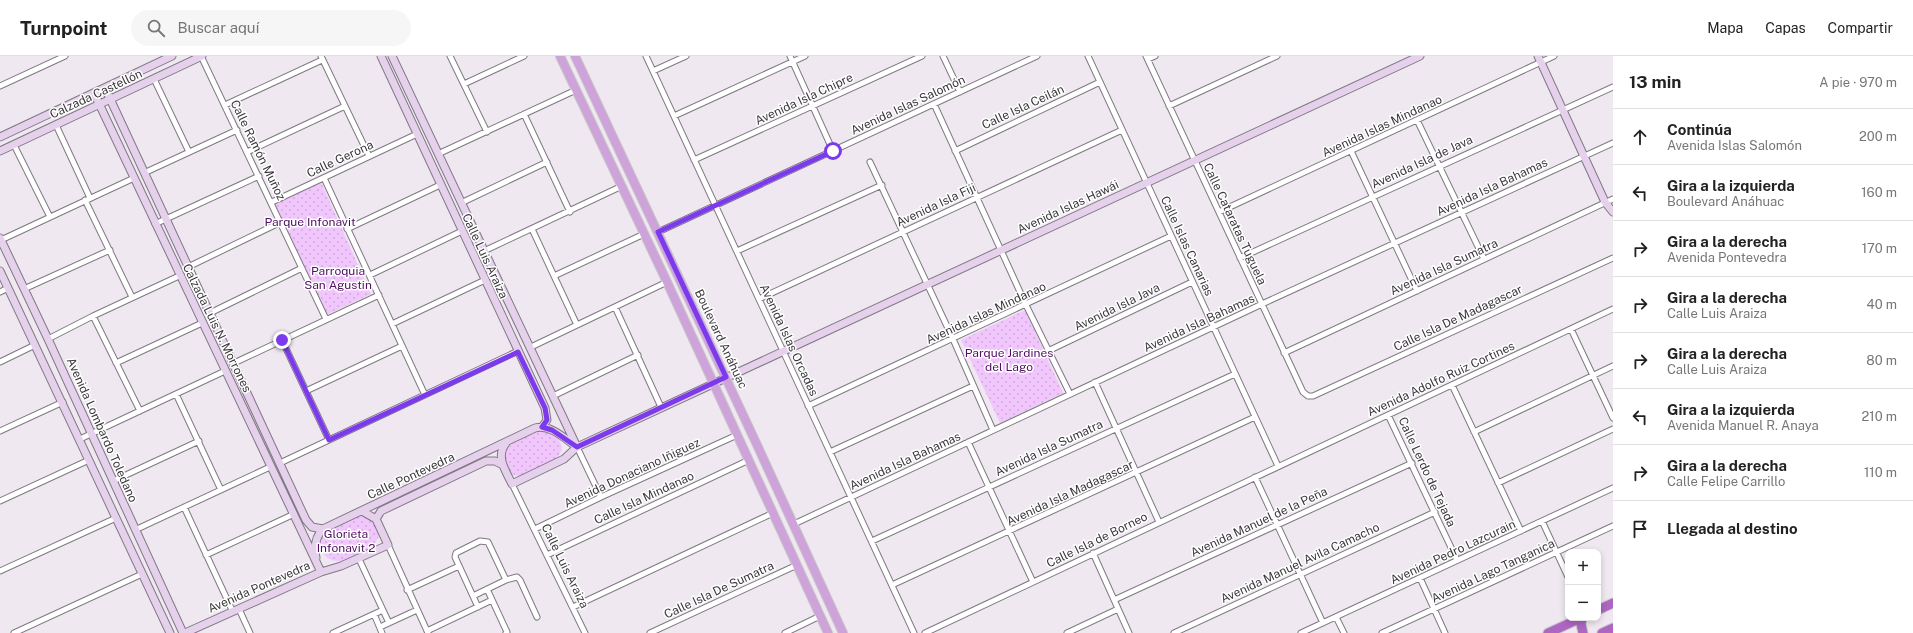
<!DOCTYPE html>
<html lang="es">
<meta charset="utf-8">
<style>
body{margin:0;font-family:"Public Sans",sans-serif;background:#f6f6f6;color:#222}
.controls{position:absolute;right:12px;bottom:12px;display:grid;overflow:hidden;border-radius:8px;box-shadow:0 2px 6px #0003}
.controls button{width:36px;height:36px;display:grid;place-items:center;padding:0;border:0;border-bottom:1px solid #e0e0e0;background:#fff;color:#222;font:20px sans-serif}
.stop{position:absolute;width:12px;height:12px;margin:-9px;border:3px solid #7c3aed;border-radius:50%;background:#fff}
.stop.end{background:#7c3aed;border-color:#fff;box-shadow:0 1px 4px #0008}
.list{margin:0;padding:0;list-style:none}
h2{display:flex;justify-content:space-between;align-items:center;height:52px;margin:0;padding:0 16px;font-size:17px}
h2 small{font-size:13px;font-weight:400;color:#767676}
.list li{display:grid;grid-template-columns:26px 1fr auto;gap:12px;align-items:center;box-sizing:border-box;height:56px;padding:0 16px;border-top:1px solid #e0e0e0}
.list b{display:block;font-size:15px;white-space:nowrap}
.list p{margin:0;font-size:13px;white-space:nowrap;color:#767676}
.list em{font-size:13px;font-style:normal;color:#767676}
.icon{flex:none;width:22px;height:22px;fill:none;stroke:currentColor;stroke-width:2;stroke-linecap:round;stroke-linejoin:round}
.map{position:relative;flex:none;width:1613px;height:577px;overflow:hidden}
header{display:flex;align-items:center;gap:24px;box-sizing:border-box;height:56px;padding:0 20px;background:#fff;border-bottom:1px solid #e0e0e0}
header strong{font-size:19px}
nav{display:flex;gap:22px;margin-inline-start:auto;font-size:14px}
.search{width:280px;height:36px;background:#f6f6f6;display:flex;align-items:center;gap:10px;box-sizing:border-box;padding:0 14px;border-radius:22px;color:#767676;font-size:15px}
main{display:flex}
aside{flex:1;background:#fff}
.map>svg:first-child{display:block}
.grass{fill:url(#grass-dots)}
.lines{fill:none;stroke-linecap:round;stroke-linejoin:round}
.street-casing{stroke:#7f7980;stroke-width:7}
.secondary-casing{stroke:#7f7980;stroke-width:9}
.primary-casing{stroke:#c8c7c8;stroke-width:10}
.highway-casing{stroke:#c8c7c8;stroke-width:11}
.street{stroke:#fff;stroke-width:5}
.secondary{stroke:#e6d1ed;stroke-width:7}
.primary{stroke:#cea3da;stroke-width:8}
.highway{stroke:#ad66c2;stroke-width:9}
.route{stroke:#7c3aed;stroke-width:5}
.labels{text-anchor:middle;stroke-width:3;stroke-linejoin:round;paint-order:stroke}
.street-label{font-size:12px;fill:#3b383c;stroke:#fff}
.park-label{font-size:12px;fill:#510d62;stroke:#fff}
</style>
<header>
<strong>Turnpoint</strong>
<div class="search"><svg class="icon" aria-label="search" viewBox="0 0 24 24"><circle cx="10" cy="10" r="6"/><path d="M15 15l6 6"/></svg>Buscar aquí</div>
<nav><a>Mapa</a><a>Capas</a><a>Compartir</a></nav>
</header>
<main>
<div class="map">
<svg width="1613" height="577" viewBox="0 0 1613 577">
<defs>
<pattern id="grass-dots" width="8" height="8" patternUnits="userSpaceOnUse"><rect width="8" height="8" fill="#f0c6fd"/><path d="M2 2h.1M6 6h.1" fill="none" stroke="#cfabda" stroke-width="1.8" stroke-linecap="round"/></pattern>
</defs>
<rect width="100%" height="100%" fill="#efe8f1"/>
<path class="grass" d="M321,126l50,112 -45,21 -53,-110z
M1025,254l38,83 -63,30 -39,-83z
M546,374c26,14 17,28 -6,38 -5,3 -11,7 -17,8 -5,1 -14,-2 -16,-7 -2,-4 -2,-11 -3,-16 8,-13 26,-21 42,-23z
M365,459c44,23 -28,63 -42,38 -4,-7 -3,-14 1,-21l30,-15z"/>
<g class="lines">
<g class="street-casing">
<path id="street" d="M201,0l125,263
M321,0l48,100
M450,0l37,76
M646,0l268,577
M790,0l43,95
M943,0l17,36
M1088,0l190,410
M1146,0l157,336 5,4h5l300,-138
M1148,3l7,-3
M653,15l33,-15
M154,23l35,73
M464,28l60,-28
M0,30l65,-30
M934,48l92,201 44,89
M225,49l97,-45
M1169,50l108,-50
M524,58l46,98
M674,60l131,-60
M1417,64l67,139
M56,69l34,73
M14,89l36,72
M955,95l145,-69
M1351,95l66,140
M247,96l98,-46
M438,98l138,-64
M694,104l228,-104
M870,106l83,177 40,91
M144,117l93,-43
M324,122l101,217
M85,144l47,97
M272,146l145,-68
M461,147l86,-41
M1219,156l335,-156
M155,168l104,-48
M347,173l93,-44
M532,173l45,96
M658,176l379,-176
M1,184l133,-62
M484,195l138,-65
M737,195l145,-66
M1240,202l373,-171
M188,211l93,-45
M370,219l92,-44
M554,220l90,-42
M24,233l86,-39
M0,236l8,-4
M759,243l363,-169
M615,251l46,100
M210,257l92,-45
M93,260l47,95
M392,268l93,-44
M1571,273l42,89
M48,283l45,-23 86,-40
M282,284l47,100
M531,291l136,-65
M1050,294l142,-68
M1284,297l329,-154
M0,306l35,-17
M116,307l86,-40
M234,307l145,-68
M1095,326l64,140
M1452,329l69,146
M306,335l96,-45
M176,338l45,96
M553,340l85,-41
M808,350l363,-170
M1388,359l69,145
M0,375l63,-29
M1474,376l139,-66
M80,383l145,-68
M968,386l65,140
M577,391l24,50
M830,396l143,-66
M280,407l238,-112
M1255,421l68,146
M113,425l86,-40
M1498,427l115,-54
M512,428l73,149
M0,445l89,-41
M184,451l49,105
M1542,465l26,56
M794,468l468,-220 351,-161
M535,473l66,-32 136,-62
M135,474l135,-63
M872,485l363,-167
M388,489l40,88
M1093,497l36,80
M206,499l86,-40
M547,499l202,-95
M359,503l30,64
M0,515l116,-53
M1420,522l25,55
M892,529l363,-168
M487,533l20,43 -1,1
M407,534l52,-24
M473,540l33,-16 11,-3 3,3 17,37
M1114,544l298,-137
M478,551l-23,-50 1,-4 24,-12 8,1 18,38
M573,551l200,-94
M239,553l11,24
M374,558l8,19
M1336,561l8,16
M380,571l37,-17
M427,575l65,-31
M14,577l128,-59
M333,577l50,-23
M650,577l147,-68
M785,577l35,-17
M925,577l688,-324
M1067,577l51,-24
M1174,577l261,-121
M1301,577l312,-145
M1382,577l231,-107"/>
</g>
<g class="secondary-casing">
<path id="secondary" d="M381,0l164,352 2,12 -5,7
M392,0l185,391
M1538,0l67,146 8,10
M105,32l201,432 6,7 11,2
M94,37l227,479
M0,81l172,-81
M0,95l202,-95
M0,182l48,101 135,294
M0,215l170,362
M506,387c-11,14 0,28 6,41l52,-25 13,-12 843,-391
M376,463l5,-8 105,-50h9l8,4
M316,502c-2,-11 -1,-21 7,-29l212,-101c16,-4 30,11 42,19
M185,577l136,-61 20,-6 47,-21 -12,-26 -14,-8"/>
</g>
<g class="primary-casing">
<path id="primary" d="M560,0l107,226 161,351
M575,0l183,391 85,186"/>
</g>
<g class="highway-casing">
<path id="highway" d="M1598,554l15,-7
M1582,562l-1,6 2,9
M1548,577l33,-15
M1602,577l11,-5"/>
</g>
<use href="#street" class="street"/>
<use href="#secondary" class="secondary"/>
<use href="#primary" class="primary"/>
<use href="#highway" class="highway"/>
</g>
<g class="lines">
<path class="route" d="M282,284l47,100 189,-88 27,56 2,12 -5,7 10,3 25,17 149,-70 -68,-145 175,-81"/>
</g>
<g class="labels">
<g class="street-label">
<text transform="translate(96 38) rotate(-25)" y="4">Calzada Castellón</text>
<text transform="translate(804 43) rotate(-25)" y="4">Avenida Isla Chipre</text>
<text transform="translate(908 49) rotate(-25)" y="4">Avenida Islas Salomón</text>
<text transform="translate(1023 51) rotate(-25)" y="4">Calle Isla Ceilán</text>
<text transform="translate(1382 70) rotate(-25)" y="4">Avenida Islas Mindanao</text>
<text transform="translate(258 94) rotate(64)" y="4">Calle Ramón Muñoz</text>
<text transform="translate(340 103) rotate(-25)" y="4">Calle Gerona</text>
<text transform="translate(1422 106) rotate(-25)" y="4">Avenida Isla de Java</text>
<text transform="translate(1492 131) rotate(-25)" y="4">Avenida Isla Bahamas</text>
<text transform="translate(936 149) rotate(-25)" y="4">Avenida Isla Fiji</text>
<text transform="translate(1068 151) rotate(-25)" y="4">Avenida Islas Hawái</text>
<text transform="translate(1235 168) rotate(65)" y="4">Calle Cataratas Tuguela</text>
<text transform="translate(1187 190) rotate(65)" y="4">Calle Islas Canarias</text>
<text transform="translate(485 200) rotate(65)" y="4">Calle Luis Araiza</text>
<text transform="translate(1444 211) rotate(-25)" y="4">Avenida Isla Sumatra</text>
<text transform="translate(1117 251) rotate(-26)" y="4">Avenida Isla Java</text>
<text transform="translate(986 257) rotate(-25)" y="4">Avenida Islas Mindanao</text>
<text transform="translate(1458 262) rotate(-25)" y="4">Calle Isla De Madagascar</text>
<text transform="translate(1199 267) rotate(-25)" y="4">Avenida Isla Bahamas</text>
<text transform="translate(217 272) rotate(64)" y="4">Calzada Luis N. Morrones</text>
<text transform="translate(721 283) rotate(65)" y="4">Boulevard Anáhuac</text>
<text transform="translate(789 284) rotate(65)" y="4">Avenida Islas Orcadas</text>
<text transform="translate(1441 323) rotate(-25)" y="4">Avenida Adolfo Ruiz Cortines</text>
<text transform="translate(102 374) rotate(66)" y="4">Avenida Lombardo Toledano</text>
<text transform="translate(1049 392) rotate(-25)" y="4">Avenida Isla Sumatra</text>
<text transform="translate(905 405) rotate(-25)" y="4">Avenida Isla Bahamas</text>
<text transform="translate(1427 416) rotate(65)" y="4">Calle Lerdo de Tejada</text>
<text transform="translate(632 417) rotate(-25)" y="4">Avenida Donaciano Iñiguez</text>
<text transform="translate(411 420) rotate(-25)" y="4">Calle Pontevedra</text>
<text transform="translate(1070 437) rotate(-25)" y="4">Avenida Isla Madagascar</text>
<text transform="translate(644 442) rotate(-25)" y="4">Calle Isla Mindanao</text>
<text transform="translate(1259 466) rotate(-25)" y="4">Avenida Manuel de la Peña</text>
<text transform="translate(1097 484) rotate(-26)" y="4">Calle Isla de Borneo</text>
<text transform="translate(1453 496) rotate(-25)" y="4">Avenida Pedro Lazcurain</text>
<text transform="translate(1300 507) rotate(-25)" y="4">Avenida Manuel Avila Camacho</text>
<text transform="translate(565 510) rotate(64)" y="4">Calle Luis Araiza</text>
<text transform="translate(1493 515) rotate(-25)" y="4">Avenida Lago Tanganica</text>
<text transform="translate(259 531) rotate(-24)" y="4">Avenida Pontevedra</text>
<text transform="translate(719 534) rotate(-25)" y="4">Calle Isla De Sumatra</text>
</g>
<g class="park-label">
<text x="310" y="170">Parque Infonavit</text>
<text x="338" y="219">Parroquia<tspan x="338" dy="14">San Agustin</tspan></text>
<text x="1009" y="301">Parque Jardines<tspan x="1009" dy="14">del Lago</tspan></text>
<text x="346" y="482">Glorieta<tspan x="346" dy="14">Infonavit 2</tspan></text>
</g>
</g>
</svg>
<div class="controls">
<button>+</button>
<button>−</button>
</div>
<div class="stop" style="left:833px;top:95px"></div>
<div class="stop end" style="left:282px;top:284px"></div>
</div>
<aside>
<h2>13 min<small>A pie · 970 m</small></h2>
<ul class="list">
<li><svg class="icon" aria-label="ahead" viewBox="0 0 24 24"><path d="M12 20V5M6 11l6-6 6 6"/></svg><div><b>Continúa</b><p>Avenida Islas Salomón</p></div><em>200 m</em></li>
<li><svg class="icon" aria-label="left" viewBox="0 0 24 24"><path d="M17 20v-9H6M10 6l-5 5 5 5"/></svg><div><b>Gira a la izquierda</b><p>Boulevard Anáhuac</p></div><em>160 m</em></li>
<li><svg class="icon" aria-label="right" viewBox="0 0 24 24"><path d="M7 20v-9h11M14 6l5 5-5 5"/></svg><div><b>Gira a la derecha</b><p>Avenida Pontevedra</p></div><em>170 m</em></li>
<li><svg class="icon" aria-label="right" viewBox="0 0 24 24"><path d="M7 20v-9h11M14 6l5 5-5 5"/></svg><div><b>Gira a la derecha</b><p>Calle Luis Araiza</p></div><em>40 m</em></li>
<li><svg class="icon" aria-label="right" viewBox="0 0 24 24"><path d="M7 20v-9h11M14 6l5 5-5 5"/></svg><div><b>Gira a la derecha</b><p>Calle Luis Araiza</p></div><em>80 m</em></li>
<li><svg class="icon" aria-label="left" viewBox="0 0 24 24"><path d="M17 20v-9H6M10 6l-5 5 5 5"/></svg><div><b>Gira a la izquierda</b><p>Avenida Manuel R. Anaya</p></div><em>210 m</em></li>
<li><svg class="icon" aria-label="right" viewBox="0 0 24 24"><path d="M7 20v-9h11M14 6l5 5-5 5"/></svg><div><b>Gira a la derecha</b><p>Calle Felipe Carrillo</p></div><em>110 m</em></li>
<li><svg class="icon" aria-label="arrive" viewBox="0 0 24 24"><path d="M6 21V4h12l-3 4 3 4H6"/></svg><div><b>Llegada al destino</b></div></li>
</ul>
</aside>
</main>
